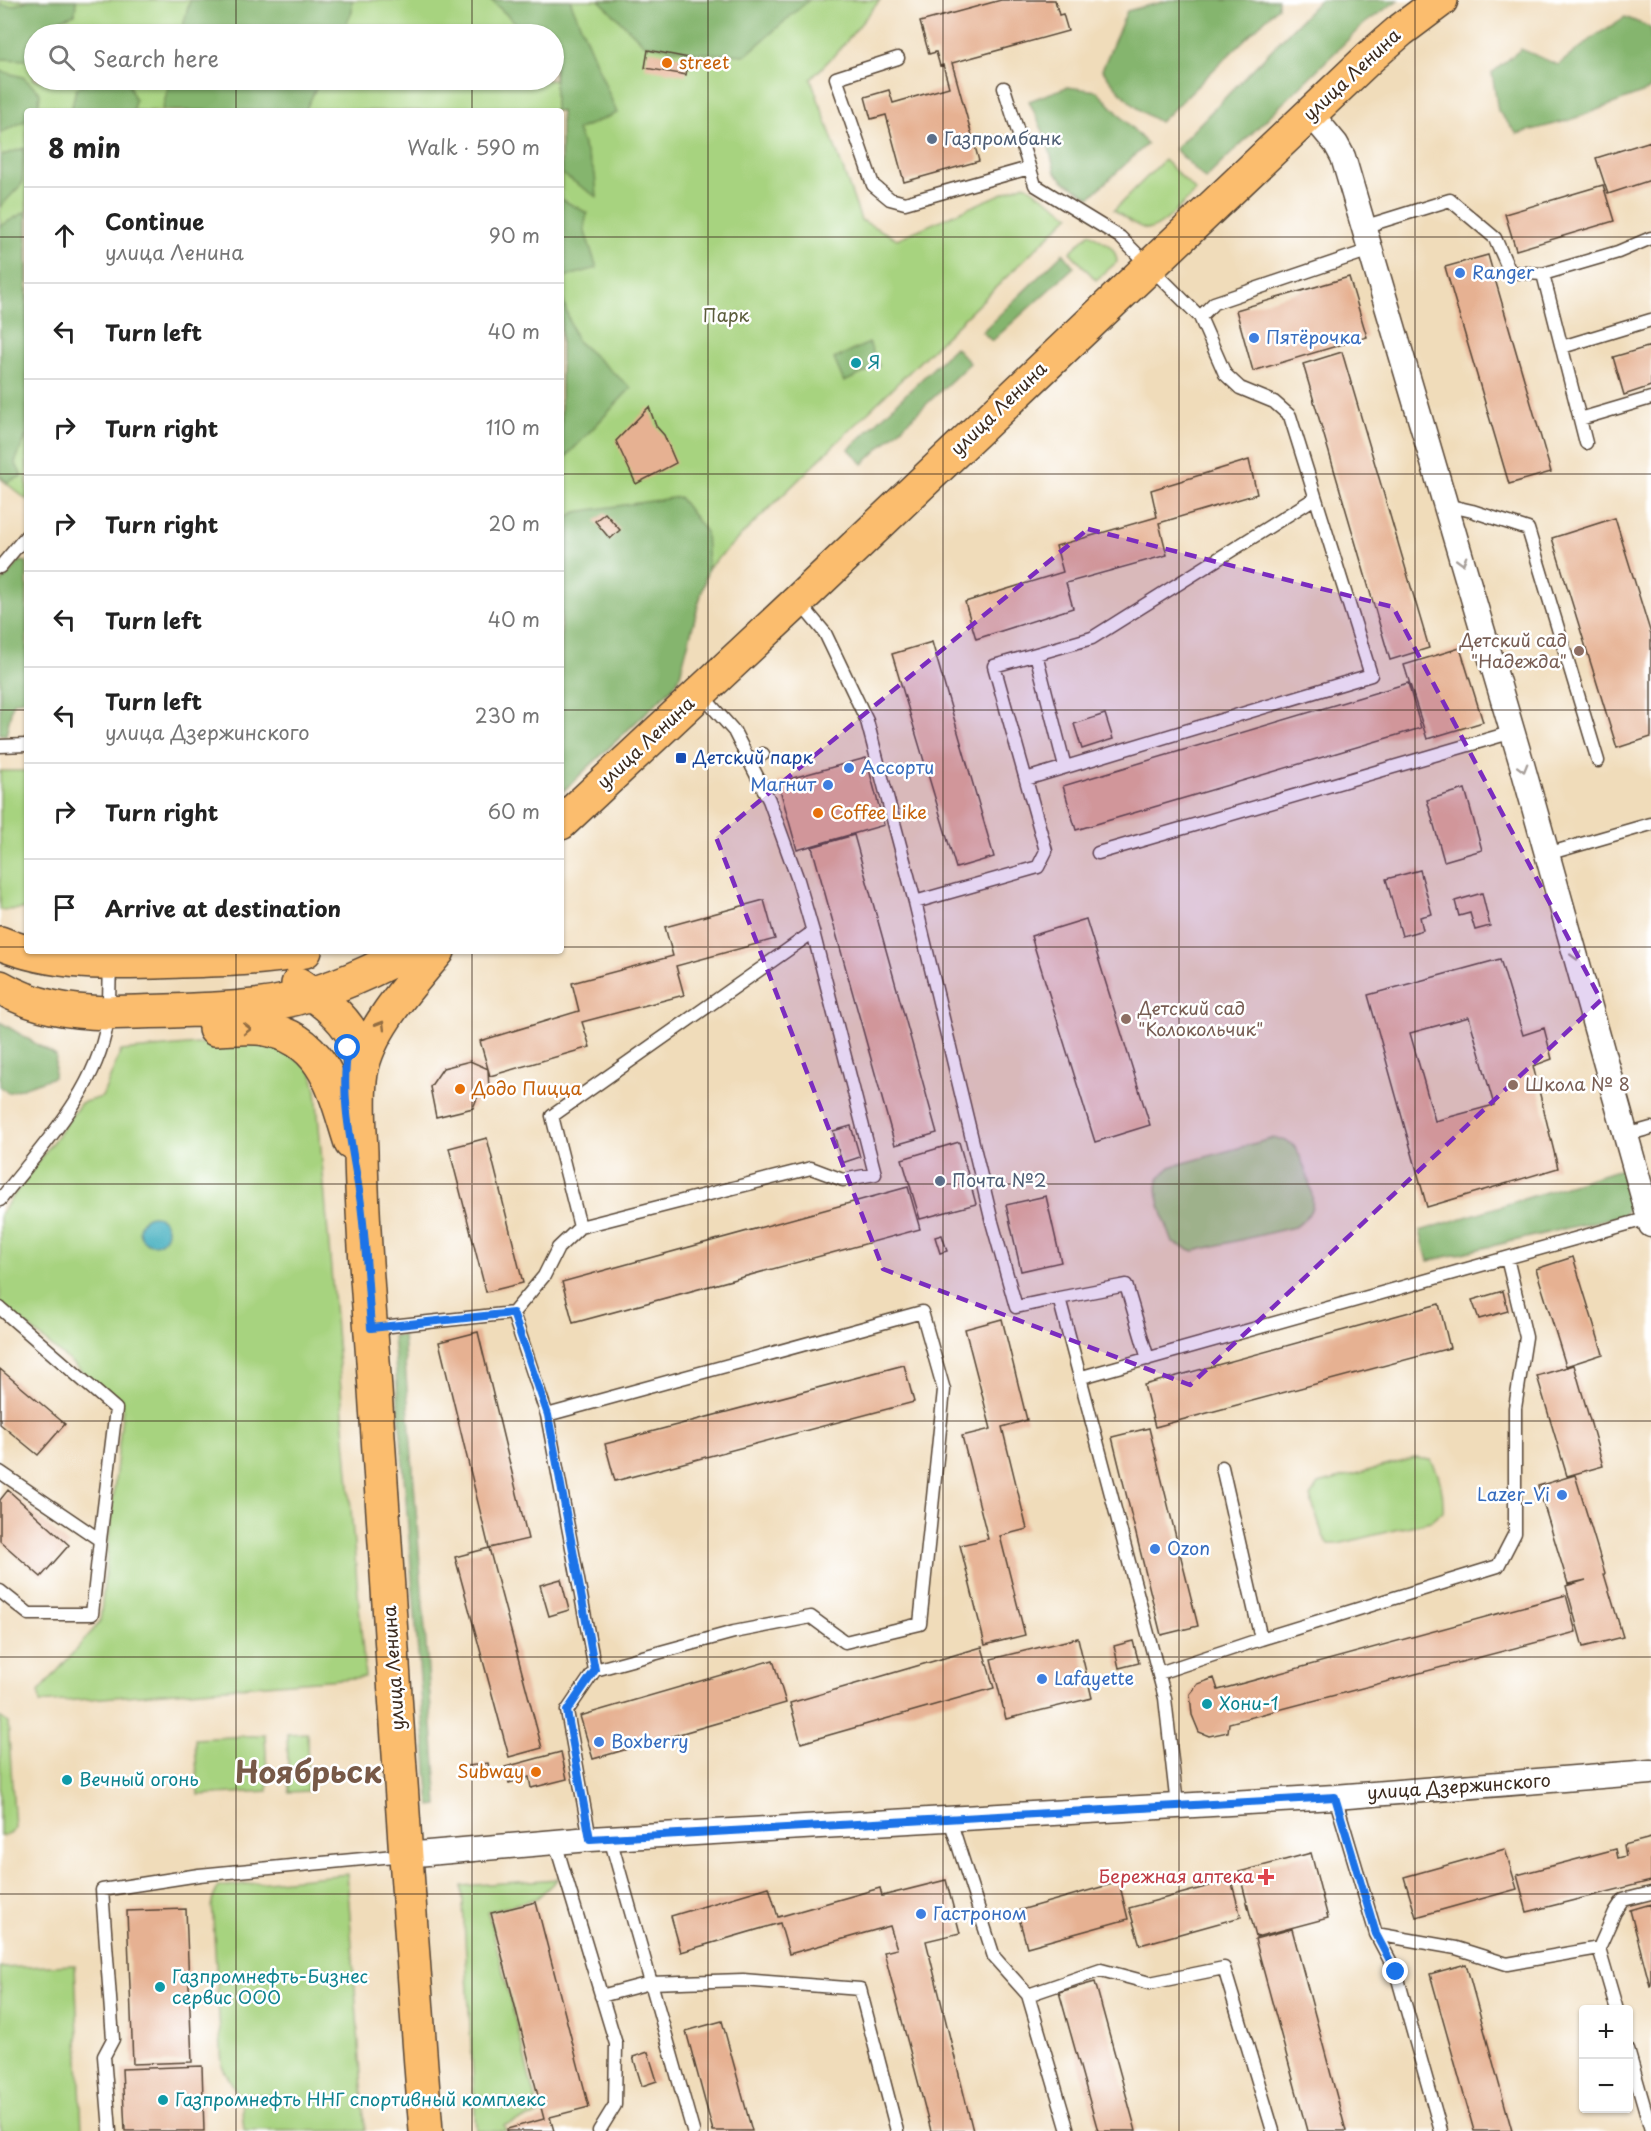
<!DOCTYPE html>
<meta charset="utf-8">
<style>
body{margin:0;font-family:"Playpen Sans",sans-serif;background:#f6f6f6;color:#222}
.controls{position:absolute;right:18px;bottom:18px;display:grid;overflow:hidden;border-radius:6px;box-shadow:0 2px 4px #0004}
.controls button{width:54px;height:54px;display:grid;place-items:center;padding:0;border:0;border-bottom:2px solid #e0e0e0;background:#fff;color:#222;font:30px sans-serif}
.stop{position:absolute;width:18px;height:18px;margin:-14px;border:4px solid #1a73e8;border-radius:50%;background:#fff}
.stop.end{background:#1a73e8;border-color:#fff;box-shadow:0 2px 6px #0008}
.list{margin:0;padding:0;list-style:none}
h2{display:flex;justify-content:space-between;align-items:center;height:78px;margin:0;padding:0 24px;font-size:26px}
h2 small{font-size:20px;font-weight:400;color:#767676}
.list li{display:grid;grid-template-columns:39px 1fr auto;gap:18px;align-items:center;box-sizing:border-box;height:96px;padding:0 24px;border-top:2px solid #e0e0e0}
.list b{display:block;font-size:22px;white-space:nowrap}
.list p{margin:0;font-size:20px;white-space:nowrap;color:#767676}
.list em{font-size:20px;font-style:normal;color:#767676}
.icon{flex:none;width:33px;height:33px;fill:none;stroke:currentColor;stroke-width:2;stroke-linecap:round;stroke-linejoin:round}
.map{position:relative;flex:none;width:1651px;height:2131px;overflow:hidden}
.search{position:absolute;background:#fff;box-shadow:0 2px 4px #0004;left:24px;top:24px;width:540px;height:66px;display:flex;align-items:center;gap:15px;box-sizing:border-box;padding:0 21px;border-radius:33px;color:#767676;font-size:22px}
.panel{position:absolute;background:#fff;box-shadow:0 2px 4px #0004;left:24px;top:108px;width:540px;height:846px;border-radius:6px}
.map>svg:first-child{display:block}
.green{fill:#a7d37f;stroke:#717e4e;stroke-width:1.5;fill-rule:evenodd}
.forest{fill:#85b56e;stroke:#607046;stroke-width:1.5}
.water{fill:#40adbe;stroke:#3e6c6e;stroke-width:1.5}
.building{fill:#e6b192;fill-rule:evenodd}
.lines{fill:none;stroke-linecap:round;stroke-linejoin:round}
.lane-casing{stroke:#564535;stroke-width:15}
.street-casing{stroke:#564535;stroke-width:27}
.primary-casing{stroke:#564535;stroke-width:36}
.lane{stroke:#fff;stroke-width:12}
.street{stroke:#fff;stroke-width:24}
.primary{stroke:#fbbd6e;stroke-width:33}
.oneway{stroke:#a79f9a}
.oneway2{stroke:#916c42}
.route{stroke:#1a73e8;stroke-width:8}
.marked{fill:#7b2cbf;fill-opacity:0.2;stroke:#7b2cbf;stroke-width:4.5;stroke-dasharray:12 8;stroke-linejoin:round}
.grid{fill:none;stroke:#3b2a1e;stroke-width:1.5;stroke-opacity:0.55}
.food-dot{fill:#e8710a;stroke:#fff;stroke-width:2}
.service-dot{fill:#5c6f8a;stroke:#fff;stroke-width:2}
.shop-dot{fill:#3f7fe0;stroke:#fff;stroke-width:2}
.culture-dot{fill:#0f9aa8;stroke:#fff;stroke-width:2}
.education-dot{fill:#8d6e63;stroke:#fff;stroke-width:2}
.transit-dot{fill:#1a4fb4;stroke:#fff;stroke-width:2}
.health-dot{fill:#e0444e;stroke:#fff;stroke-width:2}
.labels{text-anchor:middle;stroke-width:5;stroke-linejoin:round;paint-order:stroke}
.food-label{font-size:18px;fill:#c56008;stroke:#fff;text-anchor:start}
.street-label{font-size:18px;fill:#3b2a1e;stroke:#fff}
.service-label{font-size:18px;fill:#4e5e75;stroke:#fff;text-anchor:start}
.shop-label{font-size:18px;fill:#366cbe;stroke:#fff;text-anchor:start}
.park-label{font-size:18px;fill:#5b5d3b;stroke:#fff}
.culture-label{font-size:18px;fill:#0d838f;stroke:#fff;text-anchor:start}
.education-label{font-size:18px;fill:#785e54;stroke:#fff;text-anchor:start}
.transit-label{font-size:18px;fill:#164399;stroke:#fff;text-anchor:start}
.health-label{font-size:18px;fill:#be3a42;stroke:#fff;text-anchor:end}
.town-label{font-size:30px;font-weight:bold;fill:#775947;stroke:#fff}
</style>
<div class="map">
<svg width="1651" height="2131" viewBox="0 0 1651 2131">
<rect width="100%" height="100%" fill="#fff"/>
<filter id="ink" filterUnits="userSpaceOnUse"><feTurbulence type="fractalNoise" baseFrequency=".0167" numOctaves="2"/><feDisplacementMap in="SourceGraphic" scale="12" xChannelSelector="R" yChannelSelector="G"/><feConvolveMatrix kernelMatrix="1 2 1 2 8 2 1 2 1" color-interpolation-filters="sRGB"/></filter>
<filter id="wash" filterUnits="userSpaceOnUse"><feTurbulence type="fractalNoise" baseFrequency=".008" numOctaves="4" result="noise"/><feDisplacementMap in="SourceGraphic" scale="24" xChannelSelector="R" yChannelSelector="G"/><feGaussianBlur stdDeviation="1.35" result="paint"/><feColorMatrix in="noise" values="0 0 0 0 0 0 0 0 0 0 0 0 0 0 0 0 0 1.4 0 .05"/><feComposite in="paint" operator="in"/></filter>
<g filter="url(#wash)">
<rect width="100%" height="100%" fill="#f0dcba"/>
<path class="green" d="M0,0h880l-40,49 -29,30 50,141 36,19 127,-55 46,31 -362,353 -29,110 -6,9 -112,106v-682h-534v389l-27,-22zM34,34h520v46h-520z
M1164,160l32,31c-9,8 -37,41 -49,38 -11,-2 -24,-13 -33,-19z
M1090,233c11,9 26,11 27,29l-21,18 -26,-28z
M0,771h27v138l-27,1z
M264,1038l47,31 5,21 49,587 -325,26 -1,-11 61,-70 23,-216 -123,-103v-89l81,-111 21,-6 19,-46z
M1274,1138c7,2 13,2 18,6 9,7 23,52 20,62 -2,9 -10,17 -18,21l-100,24 -21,-8c-5,-14 -19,-47 -15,-61 2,-6 8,-11 12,-15z
M1415,1458l15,2c10,11 14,37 13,51l-12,10 -93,23h-9l-6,-8 -13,-39 9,-13z
M0,1717l8,6 7,105 -5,6 -10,2z
M307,1733l1,58 -19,1 -2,-58z
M265,1735l3,56 -70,4 -3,-56z
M347,1874l18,257h-121l-3,-31 -19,-34 -10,-165 6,-14z
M558,1879l-21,19 -49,14 51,203 -35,10 2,6h-30l-14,-245z
M75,1965l7,166h-82v-163z"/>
<path class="forest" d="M29,0h47l-1,14 -14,5 5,15h-32v31l-6,-5 -28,-1v-54l12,1z
M190,0h162v12l-11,22h-160z
M491,0h79l47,113 -40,17 18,44 2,23 -36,-24v-62h-6l-1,-77h-27z
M599,0h210l-63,55 -48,-2 -54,-9z
M1170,0h108v7l-118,115c-25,-11 -41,-31 -58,-52l25,-59z
M1320,0h78l-34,24 -159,155 -30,-30z
M1625,17l24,10 2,2v59l-4,3 -77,29 -53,14 -19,-23 -6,-38 29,-24 37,16 40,-31z
M0,71l23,6 17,16 -2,18h-11v9l-27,13z
M90,80h37l8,20 -2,11h-62l5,-22z
M170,80h150l-15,31h-143z
M1067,87l30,4 50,53 -57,53 -25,-15 -10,-10 -8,-32 -18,-39z
M24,148l-2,36 -22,23v-51z
M561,199l26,14 -3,16 13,39 -36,10z
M27,211v223l-12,28 7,14 -15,6 -7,-6v-250z
M1063,253l11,14 -82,74 -10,-9z
M561,295l15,45 55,48 -70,74z
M869,343l10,23 -35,16 -10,-23z
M955,347l15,16 -107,101 -14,-15z
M679,497l27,35 2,36 -29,110 -6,9 -112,106v-272l15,-9z
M20,561l7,1v137l-14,3 -7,33 -6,-1v-150z
M0,1022l56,34 -2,21 -46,16 -8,-7z
M1624,1168l7,37 -8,10 -195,46 -8,-30z
M403,1335l35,470 -8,1 -37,-470z"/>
<path class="water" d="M139 1230a14 14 0 1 1 28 0a14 14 0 1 1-28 0Z"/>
<g id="blocks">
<path class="building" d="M1001,0h54l4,15 4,-1 5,17 -116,32 27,98 -75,21 -18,-67 -15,4 -6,-22 24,-7 4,13 56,-16 -6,-22 -3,1 -4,-14 -7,2 -9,-32z
M648,50l41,8 -3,17 -41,-7z
M1651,141v39l-43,14 -12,-36z
M1603,185l11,36 -98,29 -11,-36z
M1488,255l63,217 -42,12 -64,-217z
M1349,277l18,60 -114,34 -17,-61z
M1651,346v40l-27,9 -11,-38z
M1342,352l87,296 -39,12 -87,-296z
M649,407l7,19 8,9 12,28 -40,21 -20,-43z
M1249,460l8,34 -98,29 8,32 -101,28 7,25 -97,31 -11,-37 98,-30 -7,-26 101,-29 -6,-27z
M605,513l15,17 -10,9 -15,-18z
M1615,518l36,116v103l-34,11 -65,-210z
M932,642l62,215 -38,11 -64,-214z
M1460,648l23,74 -56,17 -23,-74z
M1408,683l13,45 -345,102 -13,-44z
M1105,714l8,25 -31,10 -8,-25z
M866,758l18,67 -87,25 -19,-68z
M1465,789l17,61 -38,11 -17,-61z
M854,835l83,298 -42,12 -83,-298z
M1420,870l12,44 -12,3 3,13 -21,6 -16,-57z
M1482,893l8,33 -15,4 -5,-17 -11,3 -4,-15z
M764,900l11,39 -99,27 8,29 -102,27 8,25 -100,29 -2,-7 1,22 -10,2 -6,15 -37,9 -6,-30 13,-19 27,-7 18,8 -8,-28 99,-30 -7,-28 101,-27 -8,-29z
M1086,919l64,206 -55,17 -64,-206z
M1500,959l23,76 21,-7 8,31 -19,7 25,102 -131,39 -59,-212zM1469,1017l25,88 -59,16 -25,-88z
M851,1126l9,31 -18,6 -9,-32z
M487,1138l36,145 -37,9 -37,-144z
M959,1142l17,62 -56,15 -18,-60z
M908,1187l12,42 -347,94 -11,-41z
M1046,1196l15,66 -40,9 -15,-66z
M942,1235l5,16 -7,2 -5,-16z
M1573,1257l30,97 -37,12 -30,-97z
M1503,1291l5,20 -29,8 -7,-19z
M1439,1304l11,44 -295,79 -11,-42z
M1002,1319l25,101 -25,7 25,102 -27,7 25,99 -40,10 -25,-100 28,-6 -26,-103 29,-7 -26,-100z
M478,1332l50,207 -39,9 -50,-206z
M904,1365l10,37 -299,79 -10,-37z
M1574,1365l29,101 -36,10 -30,-100z
M0,1369l65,55 -27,31 -38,-31z
M1149,1428l49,198 -37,9 -49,-198z
M1575,1475l30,98 -1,1 19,63 -40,10 -17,-61 20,-6 -18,4 -30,-98z
M8,1490l61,55 -28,32 -41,-36v-41z
M489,1548l53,200 -33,9 -54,-200z
M561,1579l8,31 -20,6 -9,-31z
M1566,1595l10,37 -347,91 -1,9 -19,4 -10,-4 -7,-17 -2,-21 8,-10 16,-6 4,12z
M1078,1638l14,60 -86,21 -15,-60z
M1133,1641l6,22 -20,5 -5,-22z
M982,1647l12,41 -193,55 -11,-40z
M773,1660l13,43 -193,56 -13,-43z
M561,1752l6,27 -36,9 -2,-11 -20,6 -4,-16z
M488,1763l2,10 -20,3 -2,-10z
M1651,1838v43l-124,31 -10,-37 99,-26 2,9 8,-2 -2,-11z
M1505,1849l12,40 -101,28 -12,-40z
M1311,1853l17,65 -72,19 -17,-65z
M946,1880l14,53 -34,8 47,190h-42l-47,-179 13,-3 -7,-23 -101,28 -9,-31 -99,29 -10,-36 98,-29 9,30 102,-29 2,8z
M1231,1880l10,37 -101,28 -11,-37z
M1119,1882l9,37 -101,28 -10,-36z
M536,1902l53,205 -39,10 4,14h-47v-2l37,-10 -53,-206z
M1651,1904v81l-1,1 -20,-76z
M186,1909l6,153 -59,2 -6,-153z
M1292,1929l54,202h-39l-52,-192z
M1466,1964l46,167h-38l-44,-157z
M1095,1982l41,149h-38l-39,-139z
M722,2021l30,110h-39l-27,-100z
M648,2052l9,29 -15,5 -9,-29z
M202,2066l2,65h-79l-3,-62z"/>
</g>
</g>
<g filter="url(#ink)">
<use href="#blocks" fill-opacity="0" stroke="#564535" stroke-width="1.5"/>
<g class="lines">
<g class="lane-casing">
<path id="lane" d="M898,58l-62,20 37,107 17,14 15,4 124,-35
M1004,88l31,97 85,52 80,80 25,57 15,14 34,14 16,14 81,259 -345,104
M1363,227l87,-27 45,38 15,34 33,2
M1200,317l14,-14 156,-53
M1562,347l89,-27
M1580,419l71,-21
M1586,443l-43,-169 75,-22 33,-14
M1446,505l26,6 56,18 70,232
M0,567l27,-32
M799,602l26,31 42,88 48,181 77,320 24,85 43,-9 106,400 12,108
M1036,654l29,113
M0,746l27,-1
M751,761l12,-7
M1098,853l415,-121
M1547,854l104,-30
M915,902l123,-35 8,-16 -52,-185 98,-28 223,-140
M1626,1135l25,-7
M0,1200c41,-53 95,-107 107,-176 3,-20 2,-40 3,-60
M580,1227l-28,-111 261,-184
M1059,1298l67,-13 22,74
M0,1308l116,101 -16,131 -100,-68
M513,1313l31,-37 14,-28 22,-21 231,-59 32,12 32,-6 -62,-242 -15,-52 -29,-80 -35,-69 -33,-37
M372,1328l141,-15 34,102 48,255
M1082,1377l567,-159
M547,1415l375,-103 22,78 -24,234 -75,18 -34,-25 -77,15 -139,38 -28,41 23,128
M1222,1467l39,172
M0,1591l29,23h63l8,-74
M1159,1673l102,-34 237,-73 17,-33v-125l11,-71 -19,-79
M1335,1797l41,137 20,38 45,159
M950,1820l44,137 34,38 40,136
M610,1838l83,293
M555,1842l61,202 -1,61 -16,26
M1376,1934l80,14 51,16 92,-16 18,62
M1599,1948l16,-36 8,-12 28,-7
M1028,1995l73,-25 49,13 74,-15 49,163
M601,1996l49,-13 93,-3 117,9 37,142
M1628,2050l23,80
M110,2131l-6,-75 9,-17 -11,-149 97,-15 205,-20"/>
</g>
<g class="street-casing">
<path id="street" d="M1311,114l25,30 7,13 178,604 130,464
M405,1855l185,-16 745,-42 316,-25"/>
</g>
<g class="primary-casing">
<path id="primary" d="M561,823l237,-222 572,-544 31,-27 40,-30
M0,943c58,24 120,20 181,18 42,-1 83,-2 124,-10
M298,984c20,14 44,30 55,52 6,11 7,24 8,37
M0,987c34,20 70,25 108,26 49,-2 99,-2 147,-7 55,-6 107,-29 155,-55
M215,1029c16,0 34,-3 50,0 61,10 70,65 86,114
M426,2131c-19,-242 -34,-483 -50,-725 -5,-85 -14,-169 -15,-254 -1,-26 -4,-54 0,-79 8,-45 49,-88 77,-122"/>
</g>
<use href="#lane" class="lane"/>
<use href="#street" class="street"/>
<use href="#primary" class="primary"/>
</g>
<defs><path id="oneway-chevron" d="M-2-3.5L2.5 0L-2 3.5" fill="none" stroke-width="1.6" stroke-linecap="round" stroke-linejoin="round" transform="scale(1.5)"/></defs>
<g class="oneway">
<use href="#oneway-chevron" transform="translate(1462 561) rotate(74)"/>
<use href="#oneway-chevron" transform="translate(1523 768) rotate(74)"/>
<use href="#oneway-chevron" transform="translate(1576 956) rotate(74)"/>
</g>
<g class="oneway2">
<use href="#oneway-chevron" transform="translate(381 1025) rotate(-59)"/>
<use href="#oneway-chevron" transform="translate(247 1029)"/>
</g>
</g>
<g class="lines" filter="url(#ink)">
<path class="route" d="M348,1048c-9,52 6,105 13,156 5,41 7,83 10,124l142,-15 35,102 47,255 -28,41 23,128 745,-42 41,137 20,38"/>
</g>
<path class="marked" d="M1088,529l305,78 208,393 -411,385 -307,-116 -167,-432z"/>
<path class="grid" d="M236,0v34M472,0v34M708,0v2131M943,0v2131M1179,0v2131M1415,0v2131M236,80v31M472,80v31M0,237h27M561,237h1090M0,474h27M561,474h1090M0,710h27M561,710h1090M0,947h27M561,947h1090M236,951v1180M472,951v1180M0,1184h1651M0,1421h1651M0,1657h1651M0,1894h1651"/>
<g class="food-dot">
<circle cx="667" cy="63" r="6"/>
<circle cx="818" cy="813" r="6"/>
<circle cx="460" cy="1089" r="6"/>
<circle cx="536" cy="1772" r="6"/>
</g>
<g class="service-dot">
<circle cx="932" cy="139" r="6"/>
<circle cx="940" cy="1181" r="6"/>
</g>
<g class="shop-dot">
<circle cx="1460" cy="273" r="6"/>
<circle cx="1254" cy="338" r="6"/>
<circle cx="849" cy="768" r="6"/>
<circle cx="828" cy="785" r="6"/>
<circle cx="1562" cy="1495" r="6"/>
<circle cx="1155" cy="1549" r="6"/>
<circle cx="1042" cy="1679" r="6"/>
<circle cx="599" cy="1742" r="6"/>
<circle cx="921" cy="1914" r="6"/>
</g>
<g class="culture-dot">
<circle cx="856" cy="363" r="6"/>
<circle cx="1207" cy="1704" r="6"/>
<circle cx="67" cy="1780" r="6"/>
<circle cx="160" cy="1987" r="6"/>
<circle cx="163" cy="2100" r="6"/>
</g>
<g class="education-dot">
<circle cx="1579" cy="651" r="6"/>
<circle cx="1126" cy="1019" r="6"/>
<circle cx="1513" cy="1085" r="6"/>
</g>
<rect class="transit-dot" x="675" y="752" width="12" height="12" rx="3"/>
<path class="health-dot" d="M1263 1868h6v6h6v6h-6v6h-6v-6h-6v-6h6z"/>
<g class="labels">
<g class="food-label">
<text x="679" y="69">street</text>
<text x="830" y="819">Coffee Like</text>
<text x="472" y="1095">Додо Пицца</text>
<text x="524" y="1778" text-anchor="end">Subway</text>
</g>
<g class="street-label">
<text transform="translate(1352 75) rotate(-43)" y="6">улица Ленина</text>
<text transform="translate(999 409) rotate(-44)" y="6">улица Ленина</text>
<text transform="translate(646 743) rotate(-43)" y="6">улица Ленина</text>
<text transform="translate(394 1668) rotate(-94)" y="6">улица Ленина</text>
<text transform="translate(1459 1787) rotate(-4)" y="6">улица Дзержинского</text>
</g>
<g class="service-label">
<text x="944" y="145">Газпромбанк</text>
<text x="952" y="1187">Почта №2</text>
</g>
<g class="shop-label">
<text x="1472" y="279">Ranger</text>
<text x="1266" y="344">Пятёрочка</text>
<text x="861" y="774">Ассорти</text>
<text x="816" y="791" text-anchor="end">Магнит</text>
<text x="1550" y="1501" text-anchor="end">Lazer_Vi</text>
<text x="1167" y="1555">Ozon</text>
<text x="1054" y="1685">Lafayette</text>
<text x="611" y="1748">Boxberry</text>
<text x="933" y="1920">Гастроном</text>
</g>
<g class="park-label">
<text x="726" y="322">Парк</text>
</g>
<g class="culture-label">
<text x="868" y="369">Я</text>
<text x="1219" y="1710">Хони-1</text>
<text x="79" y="1786">Вечный огонь</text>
<text x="172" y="1983">Газпромнефть-Бизнес<tspan x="172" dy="21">сервис ООО</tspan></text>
<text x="175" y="2106">Газпромнефть ННГ спортивный комплекс</text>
</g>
<g class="education-label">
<text x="1567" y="647" text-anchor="end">Детский сад<tspan x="1567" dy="21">"Надежда"</tspan></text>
<text x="1138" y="1015">Детский сад<tspan x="1138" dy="21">"Колокольчик"</tspan></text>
<text x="1525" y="1091">Школа № 8</text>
</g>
<g class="transit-label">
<text x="693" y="764">Детский парк</text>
</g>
<g class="health-label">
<text x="1254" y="1883">Бережная аптека</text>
</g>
<g class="town-label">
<text x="308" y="1783">Ноябрьск</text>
</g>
</g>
</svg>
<div class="controls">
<button>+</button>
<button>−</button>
</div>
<div class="stop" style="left:348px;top:1048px"></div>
<div class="stop end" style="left:1396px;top:1972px"></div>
<div class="search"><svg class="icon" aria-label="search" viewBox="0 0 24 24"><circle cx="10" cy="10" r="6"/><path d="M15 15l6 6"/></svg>Search here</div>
<section class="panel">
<h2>8 min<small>Walk · 590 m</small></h2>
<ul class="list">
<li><svg class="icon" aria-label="ahead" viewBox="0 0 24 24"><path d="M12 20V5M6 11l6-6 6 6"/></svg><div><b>Continue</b><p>улица Ленина</p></div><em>90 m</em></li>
<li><svg class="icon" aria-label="left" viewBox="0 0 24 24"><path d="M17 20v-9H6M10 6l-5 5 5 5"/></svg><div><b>Turn left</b></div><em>40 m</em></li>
<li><svg class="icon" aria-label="right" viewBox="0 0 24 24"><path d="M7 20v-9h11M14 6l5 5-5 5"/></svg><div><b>Turn right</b></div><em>110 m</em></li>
<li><svg class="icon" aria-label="right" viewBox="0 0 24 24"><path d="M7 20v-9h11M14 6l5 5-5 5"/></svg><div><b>Turn right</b></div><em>20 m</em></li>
<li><svg class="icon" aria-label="left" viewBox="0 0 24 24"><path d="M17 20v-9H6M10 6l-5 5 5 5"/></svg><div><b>Turn left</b></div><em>40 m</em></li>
<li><svg class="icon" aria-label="left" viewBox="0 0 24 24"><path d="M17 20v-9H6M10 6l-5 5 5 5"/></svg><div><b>Turn left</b><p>улица Дзержинского</p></div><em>230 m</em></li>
<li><svg class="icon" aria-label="right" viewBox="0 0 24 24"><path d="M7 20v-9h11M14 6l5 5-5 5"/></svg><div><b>Turn right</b></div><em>60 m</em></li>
<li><svg class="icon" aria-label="arrive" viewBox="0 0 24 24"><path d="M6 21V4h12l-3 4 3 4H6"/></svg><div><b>Arrive at destination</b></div></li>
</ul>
</section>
</div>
